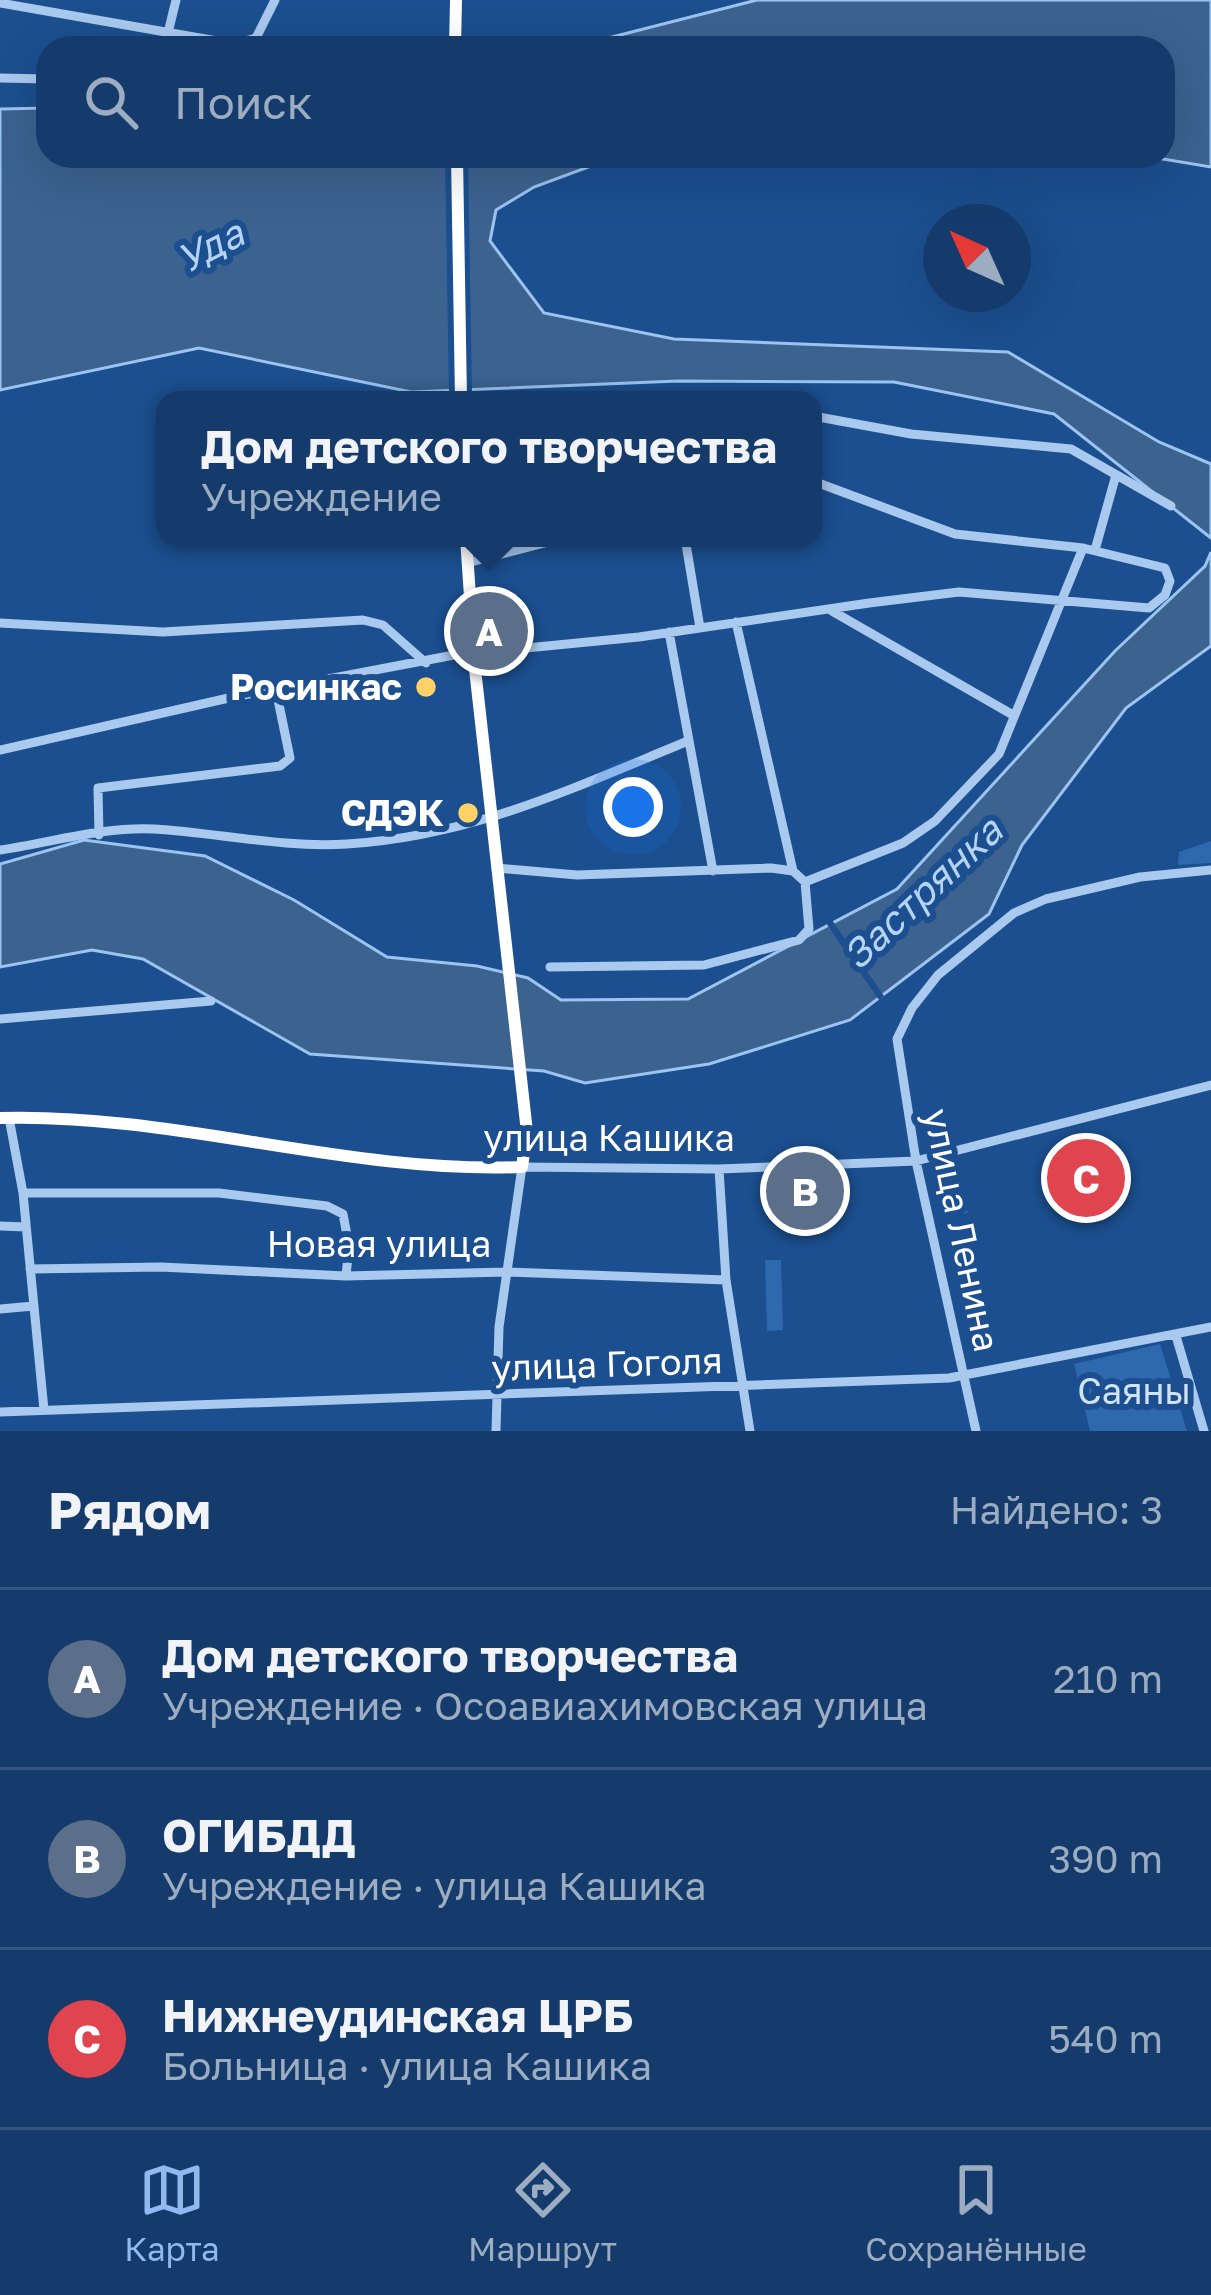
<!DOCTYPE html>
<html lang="ru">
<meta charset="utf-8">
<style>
body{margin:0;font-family:"Golos Text",sans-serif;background:#1d4271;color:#f1f3f6}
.compass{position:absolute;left:923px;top:204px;width:108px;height:108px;border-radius:50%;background:#143b6b;box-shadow:0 12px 48px #0002;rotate:315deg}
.you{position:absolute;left:633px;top:807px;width:42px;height:42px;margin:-30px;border:9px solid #fff;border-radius:50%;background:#1a73e8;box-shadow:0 0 0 18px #1a73e833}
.badge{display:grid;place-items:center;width:78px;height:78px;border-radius:50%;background:#90b9f0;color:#fff;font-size:39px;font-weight:700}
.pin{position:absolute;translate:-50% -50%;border:6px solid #fff;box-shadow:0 3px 12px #0006}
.popup{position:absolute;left:156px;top:391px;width:666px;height:156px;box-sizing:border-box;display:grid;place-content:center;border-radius:24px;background:#143b6b;filter:drop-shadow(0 3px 9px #0005);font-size:39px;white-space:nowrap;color:#9dadc1}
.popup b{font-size:45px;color:#f1f3f6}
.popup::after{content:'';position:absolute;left:50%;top:100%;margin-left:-24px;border:24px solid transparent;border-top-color:#143b6b}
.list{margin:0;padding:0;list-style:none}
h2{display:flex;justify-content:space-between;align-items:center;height:156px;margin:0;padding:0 48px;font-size:51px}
h2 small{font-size:39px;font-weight:400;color:#9dadc1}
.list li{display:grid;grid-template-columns:78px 1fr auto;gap:36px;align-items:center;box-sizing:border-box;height:180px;padding:0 48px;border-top:3px solid #33557e}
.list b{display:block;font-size:45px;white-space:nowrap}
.list p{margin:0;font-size:39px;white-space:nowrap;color:#9dadc1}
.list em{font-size:39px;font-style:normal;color:#9dadc1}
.icon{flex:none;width:66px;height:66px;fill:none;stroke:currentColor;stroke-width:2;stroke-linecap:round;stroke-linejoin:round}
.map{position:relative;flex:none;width:1211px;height:1431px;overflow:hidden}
.search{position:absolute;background:#143b6b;box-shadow:0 12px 48px #0002;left:36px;right:36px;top:36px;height:132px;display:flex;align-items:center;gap:30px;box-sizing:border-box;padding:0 42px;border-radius:36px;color:#9dadc1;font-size:45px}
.sheet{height:696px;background:#143b6b}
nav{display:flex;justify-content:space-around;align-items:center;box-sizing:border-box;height:168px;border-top:3px solid #33557e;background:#143b6b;font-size:33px;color:#9dadc1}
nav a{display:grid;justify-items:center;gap:6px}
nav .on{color:#90b9f0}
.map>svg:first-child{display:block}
.green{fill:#2e69ad}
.water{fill:#3c6290;stroke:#9cc4f0;stroke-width:3}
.pier{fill:#1b4f8f}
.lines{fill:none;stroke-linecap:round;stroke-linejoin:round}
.minor{stroke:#a9c9ee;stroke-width:9}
.highway{stroke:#fff;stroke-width:12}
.poi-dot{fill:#ffd166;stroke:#1b4f8f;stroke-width:4.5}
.labels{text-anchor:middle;stroke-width:12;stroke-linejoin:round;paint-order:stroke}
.poi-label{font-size:36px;font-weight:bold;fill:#fff;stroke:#1b4f8f;text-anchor:end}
.street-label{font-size:36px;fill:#fff;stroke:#1b4f8f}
.park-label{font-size:36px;fill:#cfe3fa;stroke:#1b4f8f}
.water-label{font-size:39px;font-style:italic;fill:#b5d3f5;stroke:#1b4f8f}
</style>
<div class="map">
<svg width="1211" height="1431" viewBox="0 0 1211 1431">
<rect width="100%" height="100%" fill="#1b4f8f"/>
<path class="green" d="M1211,841v22l-33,2 1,-13z
M955,1161l13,52 -23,4 -10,-52z
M765,1260h16l2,70 -16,1z
M1160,1344l27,87h-97l-16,-67z"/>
<path class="water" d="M757,0h454v167l-66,-11h18v-108h-594z
M48,108v48h570l-84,31 -38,23 -6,31 54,72 130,26 334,13 151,90 52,22v74l-157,-124 -160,-32 -216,-1 -267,11 -212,-44 -199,42v-281z
M1211,552v94l-85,62 -104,137 -33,69 -139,106 -141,44 -124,19 -41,-12 -234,-17 -167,-95 -51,-9 -92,17v-103l84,-24 121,16 89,44 93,57 90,9 51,12 33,22 127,-1 209,-110 218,-238 90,-85z"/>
<path class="pier" d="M445,156h23l4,238h-23z
M832,920l52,76 -5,4 -53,-77z"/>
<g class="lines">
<path class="minor" d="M0,3l234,41 22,-6 15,10
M168,33l8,-33
M256,38l19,-38
M0,78l48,1
M813,416l98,18 160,15 100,57
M685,538l15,90
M1095,550l21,-75
M467,563l97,-25
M832,611l181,104
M736,622l57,249
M0,623l163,9 200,-12 20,5 43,38
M669,632l44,239
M0,750l233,-53 221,-42 185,-18 230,-34 90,-11 190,16 16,-13 5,-14 -5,-13 -82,-20 -128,-14 -142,-53
M99,835l-1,-47 182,-22 10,-8 -14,-68
M0,850c49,-7 105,-24 155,-21 63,4 128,19 192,15 126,-8 226,-56 341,-103
M496,868l81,7 194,-7 22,3 12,11 98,-39 32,-22 64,-67 84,-206
M550,967l154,-2 95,-25 10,-11 -4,-47
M0,1019l211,-18
M9,1118l14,75 21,217
M719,1169l7,111 24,151
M23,1193h196l108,13 16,8 6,32 -3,30
M0,1226l26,1
M30,1269l131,-2 185,9 160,-4 220,8
M0,1309l34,-3
M1176,1336l28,95
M0,1412l949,-34 262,-51
M496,1431l3,-104 23,-160 197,2 197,-8 295,-76
M976,1431l-60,-270 -19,-122 15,-31 26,-33 76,-62 32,-14 94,-22 71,-7"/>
<path class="highway" d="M455,48l1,-48
M457,156l4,244
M0,1118c176,-5 346,56 522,49l5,-35 -52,-463 -9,-131"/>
</g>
<g class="poi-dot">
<circle cx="426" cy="687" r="12"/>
<circle cx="468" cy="813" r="12"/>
</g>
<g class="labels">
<g class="poi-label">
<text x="402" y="700">Росинкас</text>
<text x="444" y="826">СДЭК</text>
</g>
<g class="street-label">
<text x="609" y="1151">улица Кашика</text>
<text transform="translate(962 1230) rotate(78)" y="13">улица Ленина</text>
<text x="379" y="1257">Новая улица</text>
<text transform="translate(607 1364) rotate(-2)" y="13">улица Гоголя</text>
</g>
<g class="park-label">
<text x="1134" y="1404">Саяны</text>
</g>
<g class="water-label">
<text transform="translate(210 246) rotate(-27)" y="14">Уда</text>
<text transform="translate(922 893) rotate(-43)" y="14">Застрянка</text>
</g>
</g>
</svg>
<svg class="compass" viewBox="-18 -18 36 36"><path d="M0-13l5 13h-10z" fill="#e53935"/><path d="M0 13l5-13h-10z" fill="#9dadc1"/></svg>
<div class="you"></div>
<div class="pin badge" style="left:489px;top:631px;background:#5c6f8a">A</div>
<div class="popup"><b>Дом детского творчества</b>Учреждение</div>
<div class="pin badge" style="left:805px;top:1191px;background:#5c6f8a">B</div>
<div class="pin badge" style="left:1086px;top:1178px;background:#e0444e">C</div>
<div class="search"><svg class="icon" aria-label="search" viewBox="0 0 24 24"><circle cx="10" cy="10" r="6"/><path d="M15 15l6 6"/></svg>Поиск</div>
</div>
<section class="sheet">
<h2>Рядом<small>Найдено: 3</small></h2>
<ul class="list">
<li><span class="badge" style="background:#5c6f8a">A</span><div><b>Дом детского творчества</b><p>Учреждение · Осоавиахимовская улица</p></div><em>210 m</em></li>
<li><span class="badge" style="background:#5c6f8a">B</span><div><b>ОГИБДД</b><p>Учреждение · улица Кашика</p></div><em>390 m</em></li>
<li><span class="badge" style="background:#e0444e">C</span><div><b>Нижнеудинская ЦРБ</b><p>Больница · улица Кашика</p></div><em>540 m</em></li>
</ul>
</section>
<nav>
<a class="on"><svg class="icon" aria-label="map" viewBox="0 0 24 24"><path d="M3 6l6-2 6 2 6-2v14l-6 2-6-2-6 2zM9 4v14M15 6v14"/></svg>Карта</a>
<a><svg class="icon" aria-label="directions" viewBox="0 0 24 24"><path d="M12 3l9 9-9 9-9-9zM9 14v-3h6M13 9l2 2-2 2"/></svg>Маршрут</a>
<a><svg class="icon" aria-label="saved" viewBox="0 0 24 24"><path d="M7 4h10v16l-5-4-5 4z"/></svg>Сохранённые</a>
</nav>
